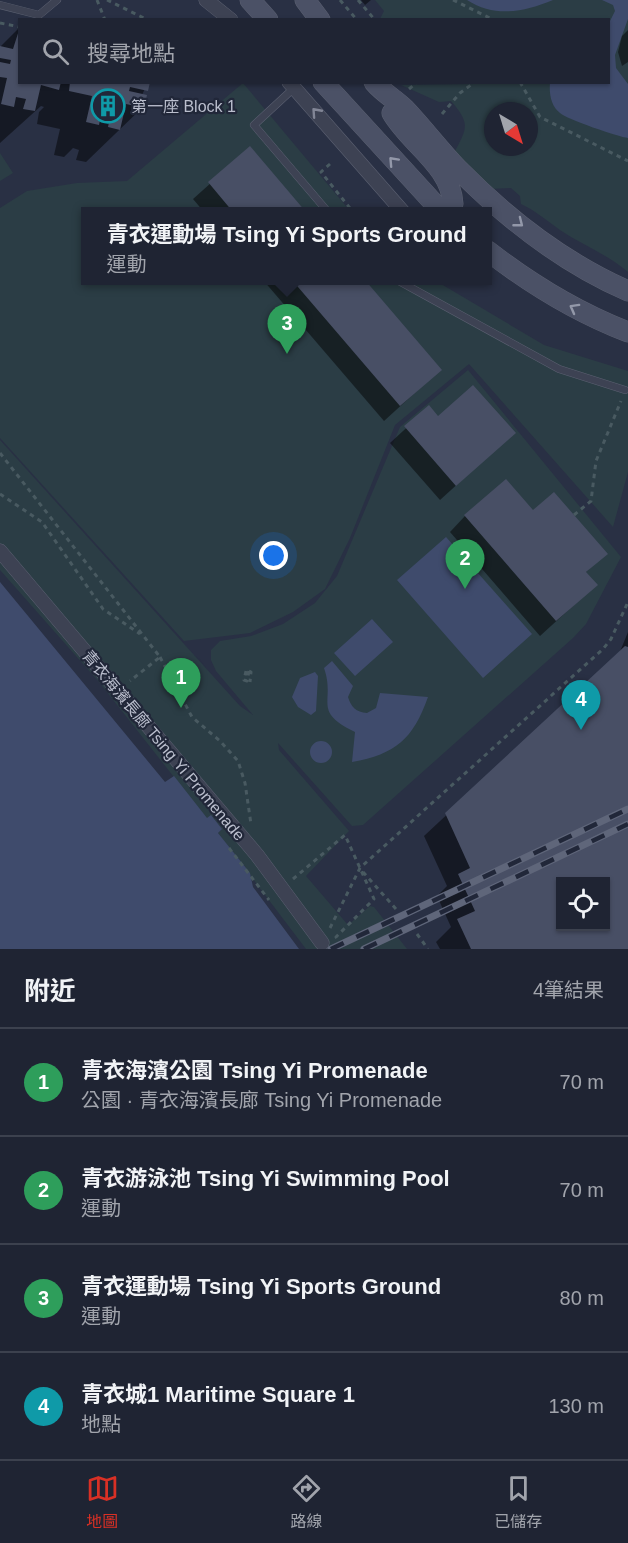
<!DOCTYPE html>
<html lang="zh-TW">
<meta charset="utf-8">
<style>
body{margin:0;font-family:Helvetica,"Noto Sans TC",sans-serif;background:#272c3b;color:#f1f3f6}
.controls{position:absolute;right:18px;bottom:18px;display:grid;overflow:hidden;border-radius:0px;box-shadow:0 2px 4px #0004}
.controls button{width:54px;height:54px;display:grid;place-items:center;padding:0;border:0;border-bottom:2px solid #3c414e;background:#1f2433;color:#f1f3f6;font:30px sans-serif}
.compass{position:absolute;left:484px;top:102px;width:54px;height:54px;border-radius:50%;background:#1f2433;box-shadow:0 2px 4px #0004;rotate:142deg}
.you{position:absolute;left:274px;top:556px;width:21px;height:21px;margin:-15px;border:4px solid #fff;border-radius:50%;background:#1a73e8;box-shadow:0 0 0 9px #1a73e833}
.badge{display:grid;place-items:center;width:39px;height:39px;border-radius:50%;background:#d93025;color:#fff;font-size:20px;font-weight:700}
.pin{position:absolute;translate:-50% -50px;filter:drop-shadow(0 2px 3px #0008)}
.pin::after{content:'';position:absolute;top:32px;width:21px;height:18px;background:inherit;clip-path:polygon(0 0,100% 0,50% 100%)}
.popup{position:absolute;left:81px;top:207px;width:411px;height:78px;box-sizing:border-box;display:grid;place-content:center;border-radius:0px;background:#1f2433;filter:drop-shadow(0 2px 4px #0005);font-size:20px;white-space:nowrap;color:#a1a4ac}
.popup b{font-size:22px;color:#f1f3f6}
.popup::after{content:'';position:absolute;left:50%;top:100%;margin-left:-12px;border:12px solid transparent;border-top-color:#1f2433}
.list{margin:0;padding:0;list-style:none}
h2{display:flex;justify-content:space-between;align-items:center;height:78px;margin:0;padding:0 24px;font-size:26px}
h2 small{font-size:20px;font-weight:400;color:#a1a4ac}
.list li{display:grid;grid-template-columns:39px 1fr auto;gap:18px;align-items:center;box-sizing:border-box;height:108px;padding:0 24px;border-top:2px solid #3c414e}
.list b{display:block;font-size:22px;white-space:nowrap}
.list p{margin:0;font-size:20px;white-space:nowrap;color:#a1a4ac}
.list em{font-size:20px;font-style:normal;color:#a1a4ac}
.icon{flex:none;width:33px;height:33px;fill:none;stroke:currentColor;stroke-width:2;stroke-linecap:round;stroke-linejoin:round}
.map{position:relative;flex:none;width:628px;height:949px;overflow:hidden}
.search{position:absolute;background:#1f2433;box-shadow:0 2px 4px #0004;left:18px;right:18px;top:18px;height:66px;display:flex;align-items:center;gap:15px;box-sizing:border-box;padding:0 21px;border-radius:0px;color:#a1a4ac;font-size:22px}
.sheet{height:510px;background:#1f2433}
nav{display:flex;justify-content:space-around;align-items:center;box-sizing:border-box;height:84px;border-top:2px solid #3c414e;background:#1f2433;font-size:16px;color:#a1a4ac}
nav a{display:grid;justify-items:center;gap:3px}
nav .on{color:#d93025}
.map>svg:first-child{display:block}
.green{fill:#2b3d45;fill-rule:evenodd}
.water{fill:#3f4b6c}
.shadow{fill:#0007;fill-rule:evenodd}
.building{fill:#484f65;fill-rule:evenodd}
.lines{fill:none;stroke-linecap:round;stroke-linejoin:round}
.lane-casing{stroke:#5b6071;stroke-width:8}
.street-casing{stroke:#5b6071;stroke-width:15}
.secondary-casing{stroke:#5b6071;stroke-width:21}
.path{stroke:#495a61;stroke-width:3;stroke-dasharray:4.5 4.5;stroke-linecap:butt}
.lane{stroke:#3d4253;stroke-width:7}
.street{stroke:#3d4253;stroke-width:14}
.secondary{stroke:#4b5166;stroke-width:20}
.rail-casing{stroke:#5f667a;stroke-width:7}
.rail{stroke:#212739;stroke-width:4.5;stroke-dasharray:14;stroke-linecap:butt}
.oneway{stroke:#828696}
.oneway2{stroke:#9398a9}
.labels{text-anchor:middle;stroke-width:4.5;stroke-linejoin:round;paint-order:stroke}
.poi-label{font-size:16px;fill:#babecd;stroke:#212739;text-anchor:start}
.street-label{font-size:16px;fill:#babecd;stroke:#212739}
</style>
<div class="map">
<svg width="628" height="949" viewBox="0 0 628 949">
<rect width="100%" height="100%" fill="#293044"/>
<path class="green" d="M375,0h253v272c-21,-18 -46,-27 -68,-42 -14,-10 -24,-19 -39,-26l-1,-8 -9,-8 -22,1 -35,-36c13,-25 17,-29 -3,-52l-12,1 -38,-17 207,-3v-62l-228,-1 4,-8zM493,111h36v36h-36z
M243,83l107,128 -264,1v68l350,1 108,64 84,26v101l-15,55 -144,-163 -74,61 -45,113 -25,51 -32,23 -43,21 -66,8 -184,-203v-230l27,-17 50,-8 50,-2z
M0,153l13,20 -13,8z
M468,370l153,187 -35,67 -13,14 -210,187 -11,1 -74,-83 1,7 70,81 -43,45 42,49 22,-19 4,1 33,42h-101l-88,-116 4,-4 -10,-13 -5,3 -108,-137 -99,-112v-130l240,266 13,9 -37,-44 -5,-11v-10l9,-9 31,-5 32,-12 32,-21 22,-27 63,-149z"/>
<path class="water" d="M467,0h86c-29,12 -58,18 -86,0z
M602,0h26v19l-13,36 1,13 12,16v54c-9,-1 -62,-19 -68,-25 -9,-7 -11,-19 -10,-30l58,-1 1,-59 6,-12 -2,-6z
M446,537l86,97 -49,44 -86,-98z
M0,582l165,200 9,-6 33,42 4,-3 11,14 -4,4 32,40 3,14 46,62h-299z
M372,619l21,23 -38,34 -21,-23z
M332,661l21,25 -5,11c3,10 8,15 19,16l9,-5 4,-15 48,4c-15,42 -32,57 -76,65l3,-30c-44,-21 -19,-30 -31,-64z
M315,672l3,4 -2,35 -5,4 -13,-8 -6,-10 8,-19z
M310 752a11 11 0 1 1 22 0a11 11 0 1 1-22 0Z"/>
<path class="shadow" d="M361,0h10l-6,5z
M19,28l1,54h128l-6,13 1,12 -57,55 -10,-2 3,-10 -6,-2 -9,9 -10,-2 6,-26 -23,-5 2,-12 5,-5 -3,-1 -41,37v-96z
M628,30v32l-6,4 -4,-14 4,-16z
M250,148l54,64h-100l-11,-13z
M263,280h100l77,90 -56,51z
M429,407l9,11 76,15 -74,67 -50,-57z
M532,512l73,42 -20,19 11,12 -56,51 -90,-104 15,-16z
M628,632v317h-188l-4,-7 15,-15 -14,-31 10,-10 -23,-50 195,-182zM560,882h46v45h-46z"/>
<path class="building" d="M20,27v55h41l-2,8 -18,-5 -6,26 -12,-2 3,-10 -10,-2 -2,10 -13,-3 6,-26 -7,-1v-15l10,2 1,-4 -11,-2v-12l13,3z
M70,82l25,1 55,-1 -2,9 -18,-4 -1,4 18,4 -3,13 -18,-4 -6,26 -12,-3 2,-10 -9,-2 -2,10 -13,-3 6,-26 -23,-5z
M250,146l56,66h-73l-25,-30z
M292,280h73l77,90 -42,36z
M473,385l43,48 -60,53 -52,-60 25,-21 9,11z
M506,479l27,31 21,-18 54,62 -22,18 12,13 -42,36 -92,-106z
M625,646l3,1v302h-157l-14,-30 18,-8 -17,-37 12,-6 -25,-55zM560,882h46v45h-46z"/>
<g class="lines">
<g class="lane-casing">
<path id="lane" d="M0,5l39,10 18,-15
M294,88l-40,37 74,87
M397,280l162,89 66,21"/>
</g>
<g class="street-casing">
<path id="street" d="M206,0l25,20
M289,82l114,130
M0,551l257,304 65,88"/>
</g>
<g class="secondary-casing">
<path id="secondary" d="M250,0l18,20
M305,0l15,20
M323,82l119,130
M374,82c9,11 21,17 31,27 18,19 34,40 52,59 49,50 107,95 171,123
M392,113c18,31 59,53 61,91l-7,8
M488,251c44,34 88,61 140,81"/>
</g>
<path class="path" d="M97,0l8,20
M107,0l41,20
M340,0l17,20
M358,0l17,20
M453,0l41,20
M0,23l20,4
M520,82l20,35 88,44
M409,89l8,-7
M442,114l18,-21 15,-11
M330,164l-9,8 32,40
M0,453l160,204 -30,24
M0,494l42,28 61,87 37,25
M574,515l17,-14 5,-40 25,-60
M160,657l32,60 28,24 18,20 7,22 6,41
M246,671l-2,9 3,1 2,-10
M249,671l2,1 -1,10
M229,848l40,52
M363,872l33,37
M293,879l52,-44 29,64 -38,38 8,12
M330,928l30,-60 243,-219 8,-10 17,-37
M417,934l11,15"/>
<use href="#lane" class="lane"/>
<use href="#street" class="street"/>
<use href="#secondary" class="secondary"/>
<g class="rail-casing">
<path id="rail" d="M331,949l297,-140
M364,949l264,-125"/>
</g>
<use href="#rail" class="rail"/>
</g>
<defs><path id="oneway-chevron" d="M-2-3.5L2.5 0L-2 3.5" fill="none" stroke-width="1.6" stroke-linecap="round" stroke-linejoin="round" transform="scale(1.5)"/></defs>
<use class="oneway" href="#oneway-chevron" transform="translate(316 112) rotate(-132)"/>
<g class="oneway2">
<use href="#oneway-chevron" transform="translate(393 161) rotate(-133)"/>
<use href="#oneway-chevron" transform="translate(519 223) rotate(38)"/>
<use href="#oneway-chevron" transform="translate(574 308) rotate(-151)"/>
</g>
<defs>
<g id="building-ring" transform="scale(1.725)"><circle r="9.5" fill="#212739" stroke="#0f9aa8" stroke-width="1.5"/><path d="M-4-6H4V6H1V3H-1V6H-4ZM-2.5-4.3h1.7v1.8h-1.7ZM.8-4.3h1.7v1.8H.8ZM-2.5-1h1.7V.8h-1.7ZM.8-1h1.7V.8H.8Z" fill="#0f9aa8"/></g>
</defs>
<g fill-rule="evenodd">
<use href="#building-ring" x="108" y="106"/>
</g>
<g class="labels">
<g class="poi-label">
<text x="131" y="112">第一座 Block 1</text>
</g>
<g class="street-label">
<text transform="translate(164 745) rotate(50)" y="6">青衣海濱長廊 Tsing Yi Promenade</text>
</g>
</g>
</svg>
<div class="controls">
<button><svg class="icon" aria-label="locate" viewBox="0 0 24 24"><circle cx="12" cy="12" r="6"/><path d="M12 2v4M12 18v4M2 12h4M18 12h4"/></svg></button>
</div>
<svg class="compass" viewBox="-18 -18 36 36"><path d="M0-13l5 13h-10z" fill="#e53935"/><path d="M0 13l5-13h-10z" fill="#a1a4ac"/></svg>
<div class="you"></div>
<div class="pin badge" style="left:181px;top:708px;background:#2e9e5b">1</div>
<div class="pin badge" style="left:465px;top:589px;background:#2e9e5b">2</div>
<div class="pin badge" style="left:287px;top:354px;background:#2e9e5b">3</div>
<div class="popup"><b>青衣運動場 Tsing Yi Sports Ground</b>運動</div>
<div class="pin badge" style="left:581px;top:730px;background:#0f9aa8">4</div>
<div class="search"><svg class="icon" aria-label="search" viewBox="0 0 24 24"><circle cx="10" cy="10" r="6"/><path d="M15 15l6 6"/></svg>搜尋地點</div>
</div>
<section class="sheet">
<h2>附近<small>4筆結果</small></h2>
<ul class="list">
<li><span class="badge" style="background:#2e9e5b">1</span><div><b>青衣海濱公園 Tsing Yi Promenade</b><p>公園 · 青衣海濱長廊 Tsing Yi Promenade</p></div><em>70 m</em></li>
<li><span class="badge" style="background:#2e9e5b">2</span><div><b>青衣游泳池 Tsing Yi Swimming Pool</b><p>運動</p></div><em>70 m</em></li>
<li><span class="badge" style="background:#2e9e5b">3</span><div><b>青衣運動場 Tsing Yi Sports Ground</b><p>運動</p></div><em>80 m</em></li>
<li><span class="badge" style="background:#0f9aa8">4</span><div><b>青衣城1 Maritime Square 1</b><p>地點</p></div><em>130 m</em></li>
</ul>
</section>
<nav>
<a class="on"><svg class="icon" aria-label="map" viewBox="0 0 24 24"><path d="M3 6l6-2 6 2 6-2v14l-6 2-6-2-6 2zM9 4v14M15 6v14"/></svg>地圖</a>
<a><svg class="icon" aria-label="directions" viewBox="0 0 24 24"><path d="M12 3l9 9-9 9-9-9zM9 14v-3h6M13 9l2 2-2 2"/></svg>路線</a>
<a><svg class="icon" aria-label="saved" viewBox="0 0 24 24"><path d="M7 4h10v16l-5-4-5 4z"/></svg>已儲存</a>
</nav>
